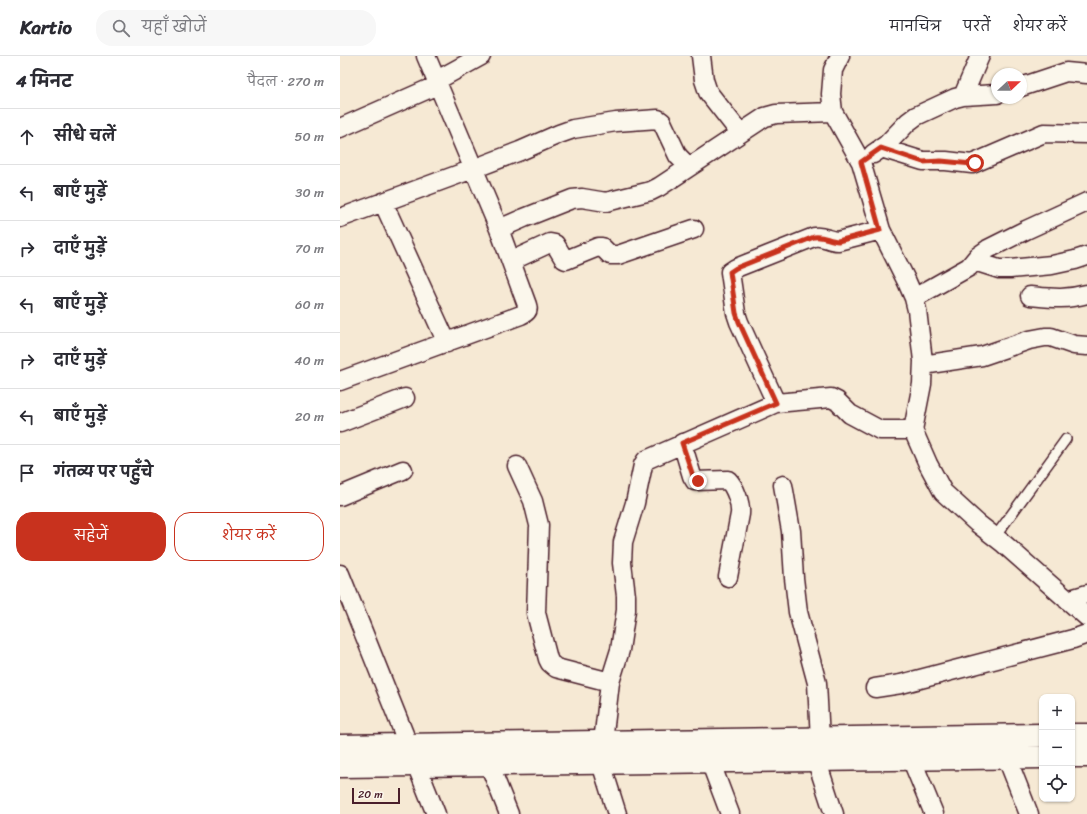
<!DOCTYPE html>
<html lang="hi">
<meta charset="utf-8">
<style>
body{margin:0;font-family:Sriracha,"Playpen Sans Deva",sans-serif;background:#f7f7f7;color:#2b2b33}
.controls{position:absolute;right:12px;bottom:12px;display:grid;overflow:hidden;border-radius:8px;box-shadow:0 1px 3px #0004}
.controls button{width:36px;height:36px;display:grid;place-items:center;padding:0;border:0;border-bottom:1px solid #e1e1e2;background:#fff;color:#2b2b33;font:20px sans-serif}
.compass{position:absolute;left:651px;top:12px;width:36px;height:36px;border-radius:50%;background:#fff;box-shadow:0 1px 3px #0004;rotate:68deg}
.scale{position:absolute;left:12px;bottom:10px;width:48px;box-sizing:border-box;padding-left:4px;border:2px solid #4a1f2b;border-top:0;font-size:11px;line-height:14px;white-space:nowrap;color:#4a1f2b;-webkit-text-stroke:3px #fbf7ec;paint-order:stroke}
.stop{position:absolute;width:12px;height:12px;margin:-9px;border:3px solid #c8321e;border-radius:50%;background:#fff}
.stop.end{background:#c8321e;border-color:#fff;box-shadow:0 1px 4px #0008}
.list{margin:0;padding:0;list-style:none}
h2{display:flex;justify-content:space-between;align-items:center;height:52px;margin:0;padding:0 16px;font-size:17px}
h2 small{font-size:13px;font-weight:400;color:#7c7c81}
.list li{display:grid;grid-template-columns:26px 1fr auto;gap:12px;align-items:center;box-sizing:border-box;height:56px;padding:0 16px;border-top:1px solid #e1e1e2}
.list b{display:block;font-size:15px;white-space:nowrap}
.list em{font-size:13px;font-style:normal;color:#7c7c81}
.actions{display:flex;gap:8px;padding:12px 16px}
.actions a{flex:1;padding:9px 0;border:1px solid #c8321e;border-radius:16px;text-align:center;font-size:14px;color:#c8321e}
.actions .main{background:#c8321e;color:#fff}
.icon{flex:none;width:22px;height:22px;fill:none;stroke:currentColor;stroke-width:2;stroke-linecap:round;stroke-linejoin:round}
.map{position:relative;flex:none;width:747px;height:758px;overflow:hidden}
header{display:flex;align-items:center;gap:24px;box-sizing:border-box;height:56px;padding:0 20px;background:#fff;border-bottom:1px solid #e1e1e2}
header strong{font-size:19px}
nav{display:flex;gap:22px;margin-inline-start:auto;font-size:14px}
.search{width:280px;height:36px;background:#f7f7f7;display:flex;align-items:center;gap:10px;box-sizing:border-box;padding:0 14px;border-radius:16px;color:#7c7c81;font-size:15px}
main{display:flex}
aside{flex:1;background:#fff}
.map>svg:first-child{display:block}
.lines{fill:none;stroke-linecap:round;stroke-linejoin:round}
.service-casing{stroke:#4a1f2b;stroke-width:12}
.minor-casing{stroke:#4a1f2b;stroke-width:21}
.primary-casing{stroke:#4a1f2b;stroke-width:25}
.service{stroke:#fbf7ec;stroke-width:9}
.minor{stroke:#fbf7ec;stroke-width:18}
.primary{stroke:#fbf7ec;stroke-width:22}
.route{stroke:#c8321e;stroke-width:5}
</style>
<header>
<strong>Kartio</strong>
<div class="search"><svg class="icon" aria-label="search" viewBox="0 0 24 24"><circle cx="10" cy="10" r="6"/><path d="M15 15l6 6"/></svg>यहाँ खोजें</div>
<nav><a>मानचित्र</a><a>परतें</a><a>शेयर करें</a></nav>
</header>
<main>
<aside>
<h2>4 मिनट<small>पैदल · 270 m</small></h2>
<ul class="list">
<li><svg class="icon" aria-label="ahead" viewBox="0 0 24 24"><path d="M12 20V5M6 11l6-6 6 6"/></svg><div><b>सीधे चलें</b></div><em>50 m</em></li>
<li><svg class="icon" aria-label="left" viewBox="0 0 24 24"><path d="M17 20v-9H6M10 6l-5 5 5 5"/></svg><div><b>बाएँ मुड़ें</b></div><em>30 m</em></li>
<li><svg class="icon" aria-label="right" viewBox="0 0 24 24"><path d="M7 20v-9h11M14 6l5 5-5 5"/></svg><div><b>दाएँ मुड़ें</b></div><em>70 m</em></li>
<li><svg class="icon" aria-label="left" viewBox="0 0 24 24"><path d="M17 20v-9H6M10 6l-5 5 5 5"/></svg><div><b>बाएँ मुड़ें</b></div><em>60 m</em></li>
<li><svg class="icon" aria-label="right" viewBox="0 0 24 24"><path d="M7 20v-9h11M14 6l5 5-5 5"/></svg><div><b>दाएँ मुड़ें</b></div><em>40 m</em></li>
<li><svg class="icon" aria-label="left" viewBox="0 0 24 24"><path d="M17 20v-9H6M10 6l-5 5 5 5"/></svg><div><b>बाएँ मुड़ें</b></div><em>20 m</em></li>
<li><svg class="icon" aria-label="arrive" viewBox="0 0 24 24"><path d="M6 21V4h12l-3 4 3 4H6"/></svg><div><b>गंतव्य पर पहुँचे</b></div></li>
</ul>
<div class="actions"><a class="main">सहेजें</a><a>शेयर करें</a></div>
</aside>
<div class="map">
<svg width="747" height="758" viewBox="0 0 747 758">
<rect width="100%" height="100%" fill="#f6e9d4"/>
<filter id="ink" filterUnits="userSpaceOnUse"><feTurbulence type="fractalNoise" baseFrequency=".025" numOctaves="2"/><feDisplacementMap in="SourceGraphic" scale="8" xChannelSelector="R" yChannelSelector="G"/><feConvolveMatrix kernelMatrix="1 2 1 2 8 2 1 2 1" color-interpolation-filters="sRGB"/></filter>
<g filter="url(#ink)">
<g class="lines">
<g class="service-casing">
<path id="service" d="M655,481l71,-98"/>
</g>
<g class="minor-casing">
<path id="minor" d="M86,0l73,173
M361,0l3,24 4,12 32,41
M500,0l-7,14 -2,24 2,18 28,50 20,68 26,52 7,16 3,12 6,51 -1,23 -9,46 15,34 15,28 34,31 27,21 83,73
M681,31l45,-15 21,2
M623,40l17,-40
M0,72l93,-41 8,-9 40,-22
M541,92l42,13h23l26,3 72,-31 43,1
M533,98l13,-9 22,-23 8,-6 39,-18 8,-2 34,-2
M43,146l64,141
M0,162l133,-49 47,-18 39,-17 14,-5 43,-7 42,-3 4,3 16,34 11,11
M171,205l39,-18 5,1 9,15 2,1 32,-13h4l8,8h8l76,-26
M634,205l25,8h11l42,-4 23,-5 12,-4
M690,240c22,2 35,4 57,-2
M574,242l55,-31 9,-11 10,-7 38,-19 61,-28
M583,309l59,-9 47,-16 16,-3h6l23,8 13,1
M0,325l181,-66c5,-2 8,-4 6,-10l-28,-76 25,-11 48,-19 10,-1 24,4 45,-11 8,-4 106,-70 11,-3 57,-2
M436,347l-37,-81 -3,-9 -6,-41 6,-4 78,-31c9,-2 15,4 24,4l43,-11
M0,367l65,-25
M342,387l10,33 3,5 33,-1c7,7 13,23 12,34l-12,63
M177,410l16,35 6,24 -3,88 12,46 2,4 6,5 54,14
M443,429l8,46 3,47 4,34 19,71 3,56
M0,440l63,-26
M0,518l96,240
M727,544l20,-6
M535,632l26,-4 172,-45 14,-5
M263,686l7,-60 10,-32 6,-40v-14l-4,-33 1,-21 12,-39 8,-38 3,-5 130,-57 55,-5 6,3 13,13 30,16h33
M571,702l23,56
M667,702l22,56
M476,703l18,55
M370,705l20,53
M261,707l16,51
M149,708l20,50"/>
</g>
<g class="primary-casing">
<path id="primary" d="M732,679h15
M0,690l702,-11
M732,700h15
M0,710l702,-9"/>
</g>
<use href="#service" class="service"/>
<use href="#minor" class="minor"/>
<use href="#primary" class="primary"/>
</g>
</g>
<g class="lines" filter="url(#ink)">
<path class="route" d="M358,425l-4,-2 -12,-36 94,-40 -37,-81 -3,-9 -6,-41 6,-4 78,-31c9,-2 15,4 24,4l42,-11 -19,-68 20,-14 42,14 18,-1 31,3 3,-1"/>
</g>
</svg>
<div class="controls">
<button>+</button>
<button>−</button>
<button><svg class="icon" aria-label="locate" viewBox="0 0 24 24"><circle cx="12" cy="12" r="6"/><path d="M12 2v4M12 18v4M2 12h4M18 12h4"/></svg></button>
</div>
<svg class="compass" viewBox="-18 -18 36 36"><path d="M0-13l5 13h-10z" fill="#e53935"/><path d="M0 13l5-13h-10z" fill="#7c7c81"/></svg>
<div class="scale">20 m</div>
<div class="stop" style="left:635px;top:107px"></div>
<div class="stop end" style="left:358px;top:425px"></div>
</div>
</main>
